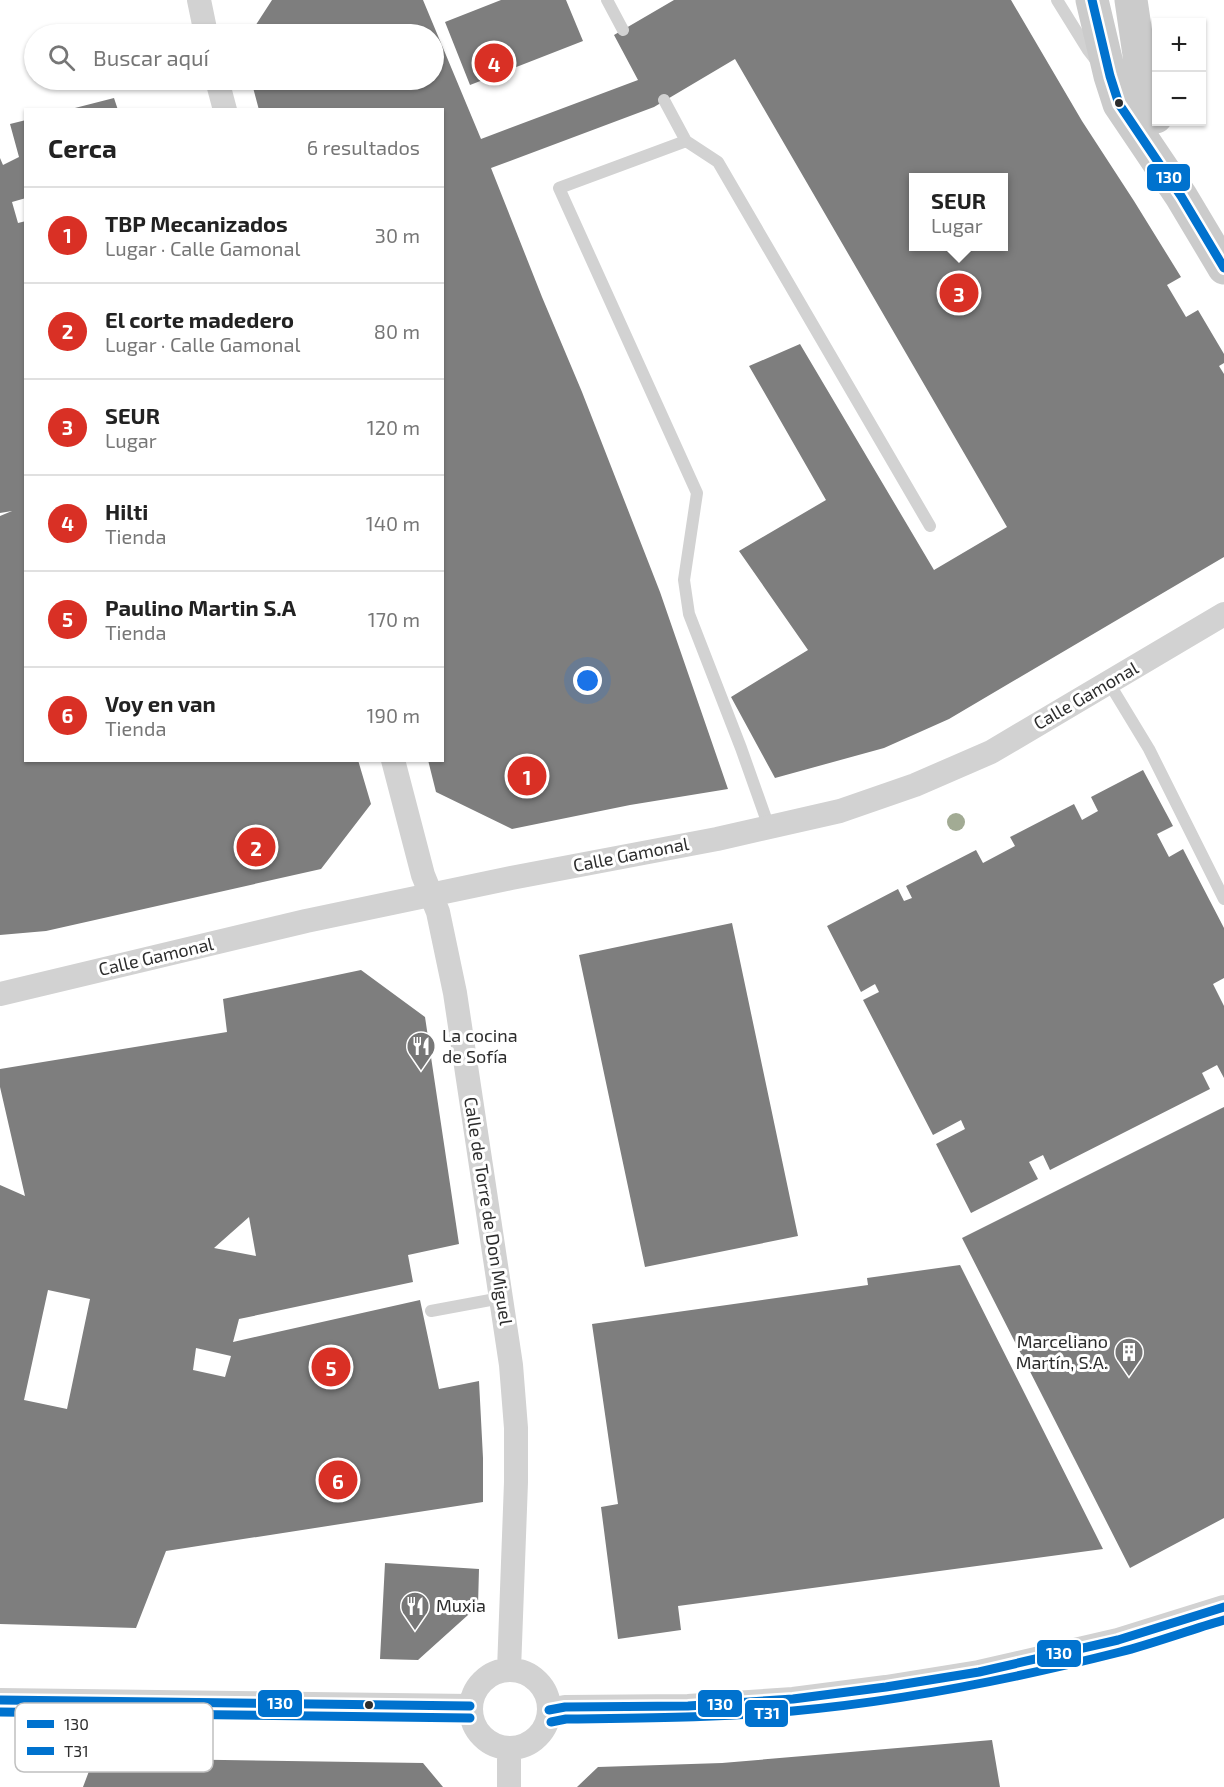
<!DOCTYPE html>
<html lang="es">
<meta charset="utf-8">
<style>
body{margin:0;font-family:"Exo 2",sans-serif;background:#f2f2f2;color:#222}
.controls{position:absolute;right:18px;top:18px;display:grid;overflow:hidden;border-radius:0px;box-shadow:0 2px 4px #0004}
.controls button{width:54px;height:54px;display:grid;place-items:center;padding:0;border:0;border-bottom:2px solid #e0e0e0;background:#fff;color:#222;font:30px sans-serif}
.you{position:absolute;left:588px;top:681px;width:21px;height:21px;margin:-15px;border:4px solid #fff;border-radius:50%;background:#1a73e8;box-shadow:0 0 0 9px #1a73e833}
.badge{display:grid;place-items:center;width:39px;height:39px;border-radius:50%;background:#d93025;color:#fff;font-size:20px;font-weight:700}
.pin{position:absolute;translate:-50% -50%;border:3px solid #fff;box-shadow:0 2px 6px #0006}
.popup{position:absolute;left:909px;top:173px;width:99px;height:78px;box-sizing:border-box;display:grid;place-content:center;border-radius:0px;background:#fff;filter:drop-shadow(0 2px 4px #0005);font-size:20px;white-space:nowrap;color:#767676}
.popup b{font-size:22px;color:#222}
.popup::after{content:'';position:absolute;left:50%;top:100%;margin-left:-12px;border:12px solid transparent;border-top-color:#fff}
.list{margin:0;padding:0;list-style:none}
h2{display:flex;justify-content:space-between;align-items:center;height:78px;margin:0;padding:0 24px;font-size:26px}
h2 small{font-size:20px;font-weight:400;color:#767676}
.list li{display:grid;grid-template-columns:39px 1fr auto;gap:18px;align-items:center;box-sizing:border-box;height:96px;padding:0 24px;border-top:2px solid #e0e0e0}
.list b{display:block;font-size:22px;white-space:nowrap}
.list p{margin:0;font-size:20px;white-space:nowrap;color:#767676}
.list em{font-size:20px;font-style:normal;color:#767676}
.icon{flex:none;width:33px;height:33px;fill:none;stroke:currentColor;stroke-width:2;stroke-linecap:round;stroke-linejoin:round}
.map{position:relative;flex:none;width:1224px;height:1787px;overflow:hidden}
.search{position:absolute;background:#fff;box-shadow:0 2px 4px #0004;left:24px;top:24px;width:420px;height:66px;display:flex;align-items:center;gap:15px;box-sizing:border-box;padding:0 21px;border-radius:33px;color:#767676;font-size:22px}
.panel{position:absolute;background:#fff;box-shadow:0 2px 4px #0004;left:24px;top:108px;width:420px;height:654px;border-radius:0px}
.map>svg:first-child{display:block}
.building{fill:#7e7e7e;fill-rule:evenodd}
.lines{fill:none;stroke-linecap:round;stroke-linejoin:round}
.lane{stroke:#d2d2d2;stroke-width:12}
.street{stroke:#d2d2d2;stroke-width:24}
.secondary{stroke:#cbcbcb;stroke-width:33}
.bus-1-casing{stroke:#fff;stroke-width:14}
.bus-2-casing{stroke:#fff;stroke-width:14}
.bus-1{stroke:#0072ce;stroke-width:9}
.bus-2{stroke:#0072ce;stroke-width:9}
.tree{fill:#a2ab94}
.bus-dot{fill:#2d2d2d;stroke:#fff;stroke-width:2}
.labels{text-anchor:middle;stroke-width:6;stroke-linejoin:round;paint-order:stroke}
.street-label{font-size:18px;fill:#2d2d2d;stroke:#fff}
.poi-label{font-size:18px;fill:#2d2d2d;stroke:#fff;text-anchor:start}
.key{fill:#fff;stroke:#c0c0c0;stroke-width:1.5}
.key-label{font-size:16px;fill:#2d2d2d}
.line-badge{stroke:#fff;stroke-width:2}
.badge-label{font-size:16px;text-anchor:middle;font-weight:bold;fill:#fff}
</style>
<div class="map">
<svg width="1224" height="1787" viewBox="0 0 1224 1787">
<rect width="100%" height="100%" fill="#fff"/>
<path class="building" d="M272,0h151l58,139 157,-59 -24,-45 60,-35h337l71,121 52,80 47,76 -14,8 19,32 12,-7 26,44v9l-5,3 5,8v183l-275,162 -65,29 -109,30 -44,-81 77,-47 -69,-99 87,-51 -77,-134 51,-22 134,226 73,-43 -272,-468 -81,48 -163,61 51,129 40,95 78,200 68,197 -98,16 -118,24 -76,-37 -8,-32h14v-650h-183l-8,-30h183v-46h-184zM914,177l90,1v68h-90z
M501,0h65l17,41 -113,44 -25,-63z
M114,98l4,12h-47v-1z
M26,120v78l-14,4 6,21 8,-2v539h332l13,44 -50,65 -275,62 -46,4v-419l12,-5 -12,2v-355l3,7 16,-8 -9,-33z
M1143,770l30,56 -16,8 12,23 14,-8 41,79v50l-11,6 11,22v72l-7,-13 -15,8 8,16 -160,81 -7,-15 -14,7 9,17 -67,34 -35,-69 29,-15 -4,-9 -28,15 -70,-135 16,-8 -4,-8 -14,8 -34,-66 71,-37 6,12 8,-3 -6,-12 70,-36 7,13 32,-17 -5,-9 64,-33 8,16 16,-9 -7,-14z
M732,923l66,313 -153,31 -66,-312z
M361,970l64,47 34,227 -51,11 5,27 -174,37 -6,23 187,-42 19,89 40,-8 4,77v44l-317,49 -30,77 -136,-4v-439l25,11 -25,-109v-18l227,-37 -4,-33zM249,1217l7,39 -42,-8zM48,1290l42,9 -23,110 -43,-9zM196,1348l35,8 -6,21 -32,-7z
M1224,1107v411l-94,50 -168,-330z
M960,1265l143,284 -425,57 3,24 -63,9 -17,-132 17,-3 -26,-180 276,-39 -1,-7z
M385,1563l94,6 -1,37 -60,54 -38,-1z
M992,1740l8,47h-423l21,-20 124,-4z
M94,1758l329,5 20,24h-360z"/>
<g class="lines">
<path class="lane" d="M607,0l16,30
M1057,0l31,50 7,9
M664,100l22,41
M1109,683l40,66 75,150
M769,827l-28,-79 -52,-134 -5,-34 13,-87 -138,-305 127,-47 32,21 212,364
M431,1311l70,-13"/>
<path class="street" d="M199,0l7,34
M217,80l8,30
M393,760l30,115 15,37 17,81 56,372 5,63v54l-7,188
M0,994l306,-73 205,-43 206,-39 123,-28 75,-26 76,-33 233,-138
M471 1709a39 39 0 1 1 78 0a39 39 0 1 1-78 0Z
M0,1700l470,6
M549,1710l16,-3 123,-1 105,-7 93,-12 93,-15 139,-32 106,-33
M509,1787v-38"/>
<path class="secondary" d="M1092,0l18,76 9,28 62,92 43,72
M1131,0l10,68 15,49"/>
<g class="bus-1-casing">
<path id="bus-1" d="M1092,0l18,76 9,28 62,92 43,72
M0,1700l470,6
M549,1710l16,-3 123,-1 105,-7 93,-12 93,-15 139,-32 106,-33"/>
</g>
<g class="bus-2-casing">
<path id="bus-2" d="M0,1712l470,6
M551,1722l15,-3c76,-1 152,-1 227,-8 110,-10 220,-32 327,-59 35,-9 69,-22 104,-32"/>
</g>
<use href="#bus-1" class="bus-1"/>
<use href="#bus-2" class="bus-2"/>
</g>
<circle class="tree" cx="956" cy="822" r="9"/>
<defs>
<g id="restaurant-pin" transform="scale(1.5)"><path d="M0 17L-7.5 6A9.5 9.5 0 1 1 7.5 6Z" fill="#767676" stroke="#fff"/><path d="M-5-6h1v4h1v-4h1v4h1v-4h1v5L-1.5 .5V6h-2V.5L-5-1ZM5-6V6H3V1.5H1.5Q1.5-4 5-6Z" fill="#fff"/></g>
<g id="building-pin" transform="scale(1.5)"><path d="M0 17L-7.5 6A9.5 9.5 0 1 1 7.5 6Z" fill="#767676" stroke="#fff"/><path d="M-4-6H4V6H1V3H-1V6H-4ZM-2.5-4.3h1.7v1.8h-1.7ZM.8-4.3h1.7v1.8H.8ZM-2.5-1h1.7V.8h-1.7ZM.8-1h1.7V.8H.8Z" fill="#fff"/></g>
</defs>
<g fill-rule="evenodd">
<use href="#restaurant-pin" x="421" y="1046"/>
<use href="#building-pin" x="1129" y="1352"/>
<use href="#restaurant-pin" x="415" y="1606"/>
</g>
<g class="bus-dot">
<circle cx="1119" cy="103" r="5"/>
<circle cx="369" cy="1705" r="5"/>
</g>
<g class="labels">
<g class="street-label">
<text transform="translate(1086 696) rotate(-30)" y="6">Calle Gamonal</text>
<text transform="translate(631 855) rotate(-11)" y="6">Calle Gamonal</text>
<text transform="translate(156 957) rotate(-13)" y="6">Calle Gamonal</text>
<text transform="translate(488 1211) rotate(81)" y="6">Calle de Torre de Don Miguel</text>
</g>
<g class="poi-label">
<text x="442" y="1042">La cocina<tspan x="442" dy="21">de Sofía</tspan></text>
<text x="1108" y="1348" text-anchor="end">Marceliano<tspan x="1108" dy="21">Martín, S.A.</tspan></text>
<text x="436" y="1612">Muxia</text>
</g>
</g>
<rect x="15" y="1703" width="198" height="69" rx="9" class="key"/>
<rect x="27" y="1720" width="27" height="8" fill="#0072ce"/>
<rect x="27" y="1747" width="27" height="8" fill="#0072ce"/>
<g class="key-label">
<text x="64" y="1730">130</text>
<text x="64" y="1757">T31</text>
</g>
<g class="line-badge">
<rect x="1146" y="163" width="45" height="29" rx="6" fill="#0072ce"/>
<rect x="1036" y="1639" width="46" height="29" rx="6" fill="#0072ce"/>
<rect x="257" y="1689" width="46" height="29" rx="6" fill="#0072ce"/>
<rect x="697" y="1689" width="46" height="29" rx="6" fill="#0072ce"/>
<rect x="744" y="1699" width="45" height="29" rx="6" fill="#0072ce"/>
</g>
<g class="badge-label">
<text x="1169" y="183">130</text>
<text x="1059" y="1659">130</text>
<text x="280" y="1709">130</text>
<text x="720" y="1710">130</text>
<text x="767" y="1719">T31</text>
</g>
</svg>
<div class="controls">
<button>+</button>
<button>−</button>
</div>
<div class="you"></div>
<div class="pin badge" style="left:527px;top:776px">1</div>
<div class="pin badge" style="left:256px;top:847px">2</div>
<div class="pin badge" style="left:959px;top:293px">3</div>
<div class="popup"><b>SEUR</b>Lugar</div>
<div class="pin badge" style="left:494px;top:63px">4</div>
<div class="pin badge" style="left:331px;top:1367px">5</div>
<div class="pin badge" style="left:338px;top:1480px">6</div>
<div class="search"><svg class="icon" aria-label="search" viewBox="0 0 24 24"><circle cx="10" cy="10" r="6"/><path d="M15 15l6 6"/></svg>Buscar aquí</div>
<section class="panel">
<h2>Cerca<small>6 resultados</small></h2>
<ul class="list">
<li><span class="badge">1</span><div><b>TBP Mecanizados</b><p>Lugar · Calle Gamonal</p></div><em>30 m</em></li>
<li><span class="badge">2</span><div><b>El corte madedero</b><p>Lugar · Calle Gamonal</p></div><em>80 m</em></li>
<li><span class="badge">3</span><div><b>SEUR</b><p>Lugar</p></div><em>120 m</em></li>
<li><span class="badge">4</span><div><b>Hilti</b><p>Tienda</p></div><em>140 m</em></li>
<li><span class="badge">5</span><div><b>Paulino Martin S.A</b><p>Tienda</p></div><em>170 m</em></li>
<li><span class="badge">6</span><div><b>Voy en van</b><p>Tienda</p></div><em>190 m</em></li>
</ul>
</section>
</div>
